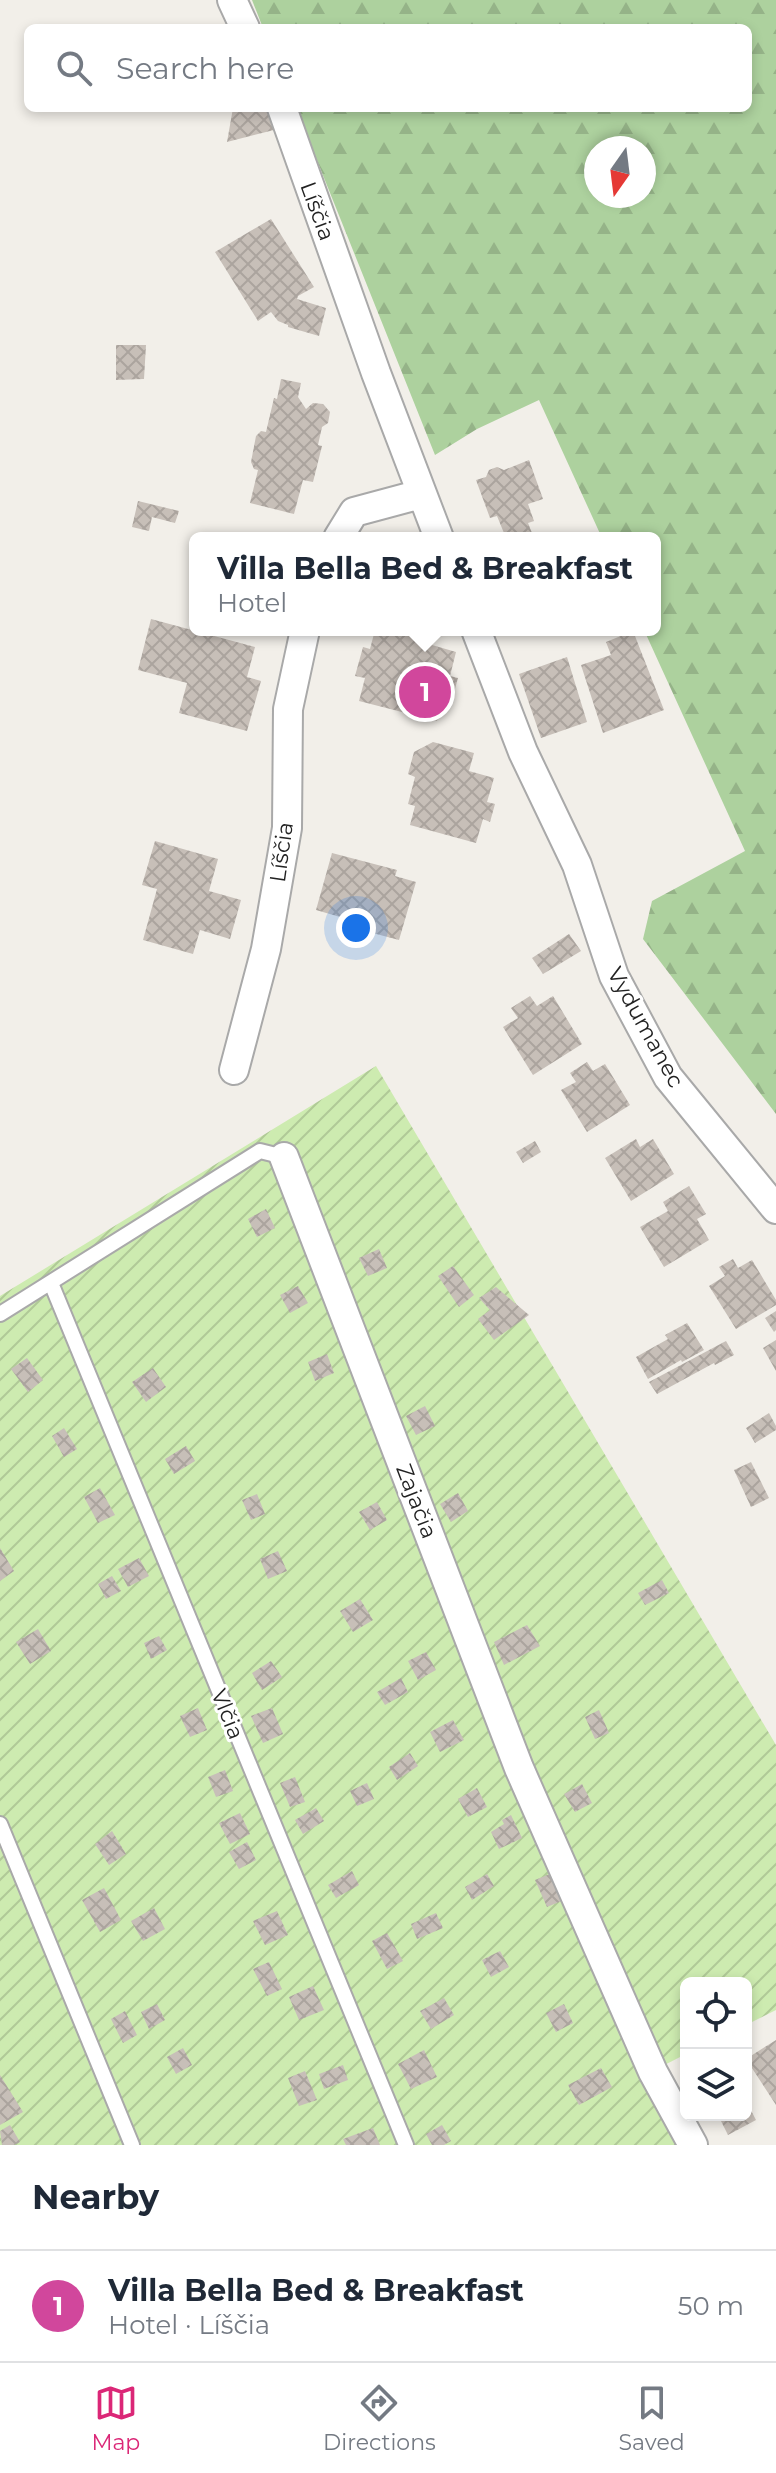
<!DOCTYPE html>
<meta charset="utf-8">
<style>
body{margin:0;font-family:Montserrat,sans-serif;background:#f6f6f7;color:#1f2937}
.controls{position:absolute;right:24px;bottom:24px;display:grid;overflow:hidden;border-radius:12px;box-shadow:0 4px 12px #0003}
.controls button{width:72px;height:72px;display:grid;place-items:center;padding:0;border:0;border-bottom:2px solid #e0e1e3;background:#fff;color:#1f2937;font:40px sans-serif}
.compass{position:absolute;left:584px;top:136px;width:72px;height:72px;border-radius:50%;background:#fff;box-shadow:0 4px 12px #0003;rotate:194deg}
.you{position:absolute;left:356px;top:928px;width:28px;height:28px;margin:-20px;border:6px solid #fff;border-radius:50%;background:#1a73e8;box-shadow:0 0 0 12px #1a73e833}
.badge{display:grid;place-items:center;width:52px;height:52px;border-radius:50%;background:#db2777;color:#fff;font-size:26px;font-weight:700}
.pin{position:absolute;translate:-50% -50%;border:4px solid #fff;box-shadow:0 2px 8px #0006}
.popup{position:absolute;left:189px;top:532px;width:472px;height:104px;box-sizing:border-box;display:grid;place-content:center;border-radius:12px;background:#fff;filter:drop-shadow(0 2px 6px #0005);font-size:26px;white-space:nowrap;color:#747a83}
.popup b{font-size:30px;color:#1f2937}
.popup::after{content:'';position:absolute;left:50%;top:100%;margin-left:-16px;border:16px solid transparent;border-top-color:#fff}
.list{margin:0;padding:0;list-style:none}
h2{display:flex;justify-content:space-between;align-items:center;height:104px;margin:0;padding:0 32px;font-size:34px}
h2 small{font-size:26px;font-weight:400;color:#747a83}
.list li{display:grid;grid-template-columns:52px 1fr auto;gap:24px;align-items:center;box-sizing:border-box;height:112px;padding:0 32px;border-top:2px solid #e0e1e3}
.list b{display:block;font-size:30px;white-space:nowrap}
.list p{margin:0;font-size:26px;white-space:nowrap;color:#747a83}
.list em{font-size:26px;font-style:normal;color:#747a83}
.icon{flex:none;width:44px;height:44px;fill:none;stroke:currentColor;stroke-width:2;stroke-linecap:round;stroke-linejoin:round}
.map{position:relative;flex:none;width:776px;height:2145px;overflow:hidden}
.search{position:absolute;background:#fff;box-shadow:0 4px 12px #0003;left:24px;right:24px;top:24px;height:88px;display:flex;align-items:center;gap:20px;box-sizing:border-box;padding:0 28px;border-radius:12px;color:#747a83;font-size:30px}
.sheet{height:216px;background:#fff}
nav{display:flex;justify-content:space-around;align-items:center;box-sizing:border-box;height:112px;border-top:2px solid #e0e1e3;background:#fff;font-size:22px;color:#747a83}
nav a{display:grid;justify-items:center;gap:4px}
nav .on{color:#db2777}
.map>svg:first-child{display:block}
.forest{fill:url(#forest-firs);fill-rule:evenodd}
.garden{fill:url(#garden-furrows)}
.building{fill:url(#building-cross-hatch)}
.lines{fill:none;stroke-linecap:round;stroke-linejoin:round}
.service-casing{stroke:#a9a9a9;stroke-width:18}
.minor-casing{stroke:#a9a9a9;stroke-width:32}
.service{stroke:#fff;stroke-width:14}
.minor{stroke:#fff;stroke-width:28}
.labels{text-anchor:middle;stroke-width:6;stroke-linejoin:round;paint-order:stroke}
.street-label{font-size:22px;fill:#222;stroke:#fff}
</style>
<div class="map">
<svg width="776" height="2145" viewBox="0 0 776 2145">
<defs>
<pattern id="forest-firs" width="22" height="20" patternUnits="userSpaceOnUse" patternTransform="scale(2)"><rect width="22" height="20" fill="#add19e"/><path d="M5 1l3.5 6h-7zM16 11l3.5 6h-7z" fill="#95b388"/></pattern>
<pattern id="garden-furrows" width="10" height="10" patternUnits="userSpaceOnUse" patternTransform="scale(2)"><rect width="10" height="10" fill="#cdebb0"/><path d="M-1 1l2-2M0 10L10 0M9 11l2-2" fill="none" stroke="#b0c997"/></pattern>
<pattern id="building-cross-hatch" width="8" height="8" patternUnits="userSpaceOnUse" patternTransform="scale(2)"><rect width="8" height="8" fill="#c7bfb8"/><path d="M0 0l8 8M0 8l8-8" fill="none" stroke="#aba49e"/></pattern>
</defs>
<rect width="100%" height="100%" fill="#f2efe9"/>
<path class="forest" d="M252,0h524v1114l-133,-175 9,-38 93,-50 -101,-221h11v-92h-53l-63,-138 -62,29 -42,26 -139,-347h452v-80h-485zM596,148h48v48h-48z"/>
<path class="garden" d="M376,1066l400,679v265l-30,15v-42h-60v71l-47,24 41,67h-680v-849z"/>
<path class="building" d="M233,108h33l8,22 -47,12z
M271,219l43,68 -16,9 -1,3 29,9 -7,28 -31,-9v-2l-10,-4 -7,-9 -13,9 -43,-69z
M116,345h30l-2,34 -28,1z
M281,379l20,4 -3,14 8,12 7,-6 10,1 7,8 -2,11 -6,4 -4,18 4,1 -9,36 -10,-2 -9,34 -44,-11 8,-33 -4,-1 -3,-7 5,-26 5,-5 5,1 8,-34 3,1z
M529,460l14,39 -15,5 6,17 -6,2 6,15h-28l-9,-22 -7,2 -14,-38 10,-3 3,-7 8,-3 7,3z
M138,501l41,10 -4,12 -23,-6 -3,14 -17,-4z
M151,619l104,28 -8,30 14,4 -14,50 -68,-18 8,-30 -49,-13z
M375,630h61l-4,15 24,7 -6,24 8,2 -5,18 -8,-2 -8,27 -78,-20 6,-23 -10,-2 8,-29 7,2z
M633,631l31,79 -61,23 -22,-68 30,-10 -5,-13z
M567,657l20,65 -46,16 -22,-64z
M433,742l41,11 -5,18 25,7 -7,24 8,2 -5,18 -7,-3 -7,24 -66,-18 5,-19 -7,-2 7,-27 -7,-3 6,-22z
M155,841l63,18 -9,32 32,9 -11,39 -30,-9 -7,24 -50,-14 14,-51 -15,-4z
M332,853l65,17 -2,6 21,6 -17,58 -53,-14 1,-7 -31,-9z
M569,934l12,17 -38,23 -11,-16z
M530,996l7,10 16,-10 29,48 -49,31 -30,-48 15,-9 -7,-10z
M587,1062l6,9 12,-7 25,41 -43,27 -26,-42 15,-8 -6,-9z
M636,1139l4,8 13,-8 21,35 -43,27 -26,-43z
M535,1141l6,11 -18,11 -7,-11z
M689,1186l17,28 -9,5 12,21 -45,27 -24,-40 28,-16 -5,-9z
M266,1209l9,19 -18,9 -9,-18z
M379,1249l8,19 -19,8 -9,-18z
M733,1259l5,9 14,-8 24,40v5l-40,24 -27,-43 16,-10 -6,-9z
M453,1266l21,29 -15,12 -21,-31z
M298,1286l10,17 -18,10 -10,-18z
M496,1287l33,28 -35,25 -16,-21 12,-9 -11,-12z
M776,1311v19l-2,2 -9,-14z
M687,1323l17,27 -22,12 -1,-2 -33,19 -12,-22 32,-18 -3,-4z
M776,1340v31l-13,-23z
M726,1341l8,14 -19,10 -1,-2 -57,31 -8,-12z
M327,1354l7,19 -19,8 -7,-19z
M27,1358l16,22 -15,12 -17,-23z
M153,1368l13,19 -20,15 -14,-20z
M425,1406l10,20 -19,9 -10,-19z
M769,1413l7,13v4l-21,13 -9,-15z
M64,1428l13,21 -13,8 -12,-21z
M186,1446l9,15 -21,13 -9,-15z
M751,1462l18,36 -18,9 -17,-37z
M100,1488l15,27 -17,8 -14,-26z
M458,1493l10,18 -17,11 -11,-18z
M257,1494l8,20 -14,6 -9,-20z
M377,1502l10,18 -17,10 -11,-18z
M0,1548l14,23 -14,10z
M278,1551l9,20 -19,8 -8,-20z
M139,1558l10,18 -21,11 -10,-18z
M112,1576l9,15 -15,8 -8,-15z
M662,1580l7,13 -24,12 -7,-12z
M360,1599l13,21 -20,12 -13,-21z
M527,1625l13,21 -36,19 -10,-23z
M38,1629l13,22 -21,13 -14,-22z
M159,1636l8,14 -16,9 -7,-16z
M426,1652l10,18 -18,10 -10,-19z
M271,1661l11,16 -20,13 -10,-17z
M401,1678l7,14 -23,13 -8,-13z
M198,1708l9,22 -17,7 -10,-21z
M272,1708l11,26 -20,9 -12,-27z
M599,1710l10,23 -14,6 -10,-22z
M453,1720l11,20 -24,12 -10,-20z
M410,1753l8,13 -21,14 -8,-13z
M225,1770l8,21 -17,6 -8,-20z
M295,1777l10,25 -15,5 -10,-24z
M367,1783l7,16 -17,7 -7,-15z
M582,1784l10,19 -17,9 -11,-18z
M477,1788l10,19 -19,10 -10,-18z
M316,1808l8,13 -21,13 -8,-14z
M240,1813l10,21 -20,10 -11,-21z
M511,1815l11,23 -23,11 -8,-17 13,-8 -2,-4z
M112,1831l14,23 -17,11 -14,-21z
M247,1842l9,18 -17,9 -10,-17z
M352,1871l7,14 -23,13 -8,-13z
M552,1873l12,27 -17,7 -12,-27z
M487,1874l7,12 -22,14 -7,-13z
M104,1888l17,32 -21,12 -18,-32z
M154,1908l11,21 -22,12 -12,-20z
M277,1911l11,24 -23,10 -12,-24z
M436,1913l7,15 -26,11 -6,-15z
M387,1933l16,28 -16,8 -15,-28z
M500,1951l9,16 -18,10 -9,-17z
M269,1962l13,27 -15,7 -14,-27z
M313,1986l11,24 -25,10 -10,-23z
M444,1998l10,17 -23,14 -11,-18z
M157,2004l8,16 -16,9 -8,-17z
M564,2004l9,19 -17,9 -10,-19z
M125,2011l12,24 -14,8 -12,-24z
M776,2040v65l-30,-46z
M183,2048l9,17 -16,9 -9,-17z
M424,2050l13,27 -26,12 -13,-25z
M343,2065l5,15 -24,9 -5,-15z
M601,2068l11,19 -33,18 -11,-20z
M305,2071l12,29 -18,6 -11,-28z
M0,2075l23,37 -23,13z
M746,2101l10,19 -28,15 -10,-20h28z
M10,2125l10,17 -6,3h-12l-2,-14z
M442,2125l9,16 -7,4h-12l-6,-11z
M373,2128l7,17h-34l-3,-6z"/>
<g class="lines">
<g class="service-casing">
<path id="service" d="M51,1283l355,862
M0,1314l260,-163 24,6
M0,1824l132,321"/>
</g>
<g class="minor-casing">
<path id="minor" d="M232,0l13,28
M282,108l94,265 63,165
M338,538l16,-26 67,-18
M476,630l47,122 54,113 37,111 54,101 108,132
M234,1070l32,-121 21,-121 1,-119 17,-79
M284,1157l235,611 134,304 40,73"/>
</g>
<use href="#service" class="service"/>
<use href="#minor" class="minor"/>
</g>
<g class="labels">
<g class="street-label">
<text transform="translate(318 211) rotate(70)" y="8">Líščia</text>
<text transform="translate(281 852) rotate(-82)" y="8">Líščia</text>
<text transform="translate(646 1027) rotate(61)" y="8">Vydumanec</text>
<text transform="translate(417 1501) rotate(69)" y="8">Zajačia</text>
<text transform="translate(228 1714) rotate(68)" y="8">Vlčia</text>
</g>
</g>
</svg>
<div class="controls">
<button><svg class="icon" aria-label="locate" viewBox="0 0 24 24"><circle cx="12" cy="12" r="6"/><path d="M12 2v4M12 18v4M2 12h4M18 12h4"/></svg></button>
<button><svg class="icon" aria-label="layers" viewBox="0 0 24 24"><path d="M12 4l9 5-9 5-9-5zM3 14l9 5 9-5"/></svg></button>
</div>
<svg class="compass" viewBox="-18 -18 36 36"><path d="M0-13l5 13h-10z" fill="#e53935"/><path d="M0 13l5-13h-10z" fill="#747a83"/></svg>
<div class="you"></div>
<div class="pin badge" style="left:425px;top:692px;background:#d1479c">1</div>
<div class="popup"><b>Villa Bella Bed &amp; Breakfast</b>Hotel</div>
<div class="search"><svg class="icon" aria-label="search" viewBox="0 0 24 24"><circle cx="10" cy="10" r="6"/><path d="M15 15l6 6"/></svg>Search here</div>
</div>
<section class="sheet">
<h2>Nearby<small></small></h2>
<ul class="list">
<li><span class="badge" style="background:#d1479c">1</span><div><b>Villa Bella Bed &amp; Breakfast</b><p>Hotel · Líščia</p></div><em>50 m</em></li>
</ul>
</section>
<nav>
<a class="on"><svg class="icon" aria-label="map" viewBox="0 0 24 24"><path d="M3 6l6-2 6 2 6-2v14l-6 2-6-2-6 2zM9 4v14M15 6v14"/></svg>Map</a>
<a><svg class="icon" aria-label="directions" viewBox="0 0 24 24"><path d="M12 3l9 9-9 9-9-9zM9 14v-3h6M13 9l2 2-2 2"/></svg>Directions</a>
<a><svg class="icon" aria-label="saved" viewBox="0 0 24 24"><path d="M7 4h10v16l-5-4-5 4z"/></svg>Saved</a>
</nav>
